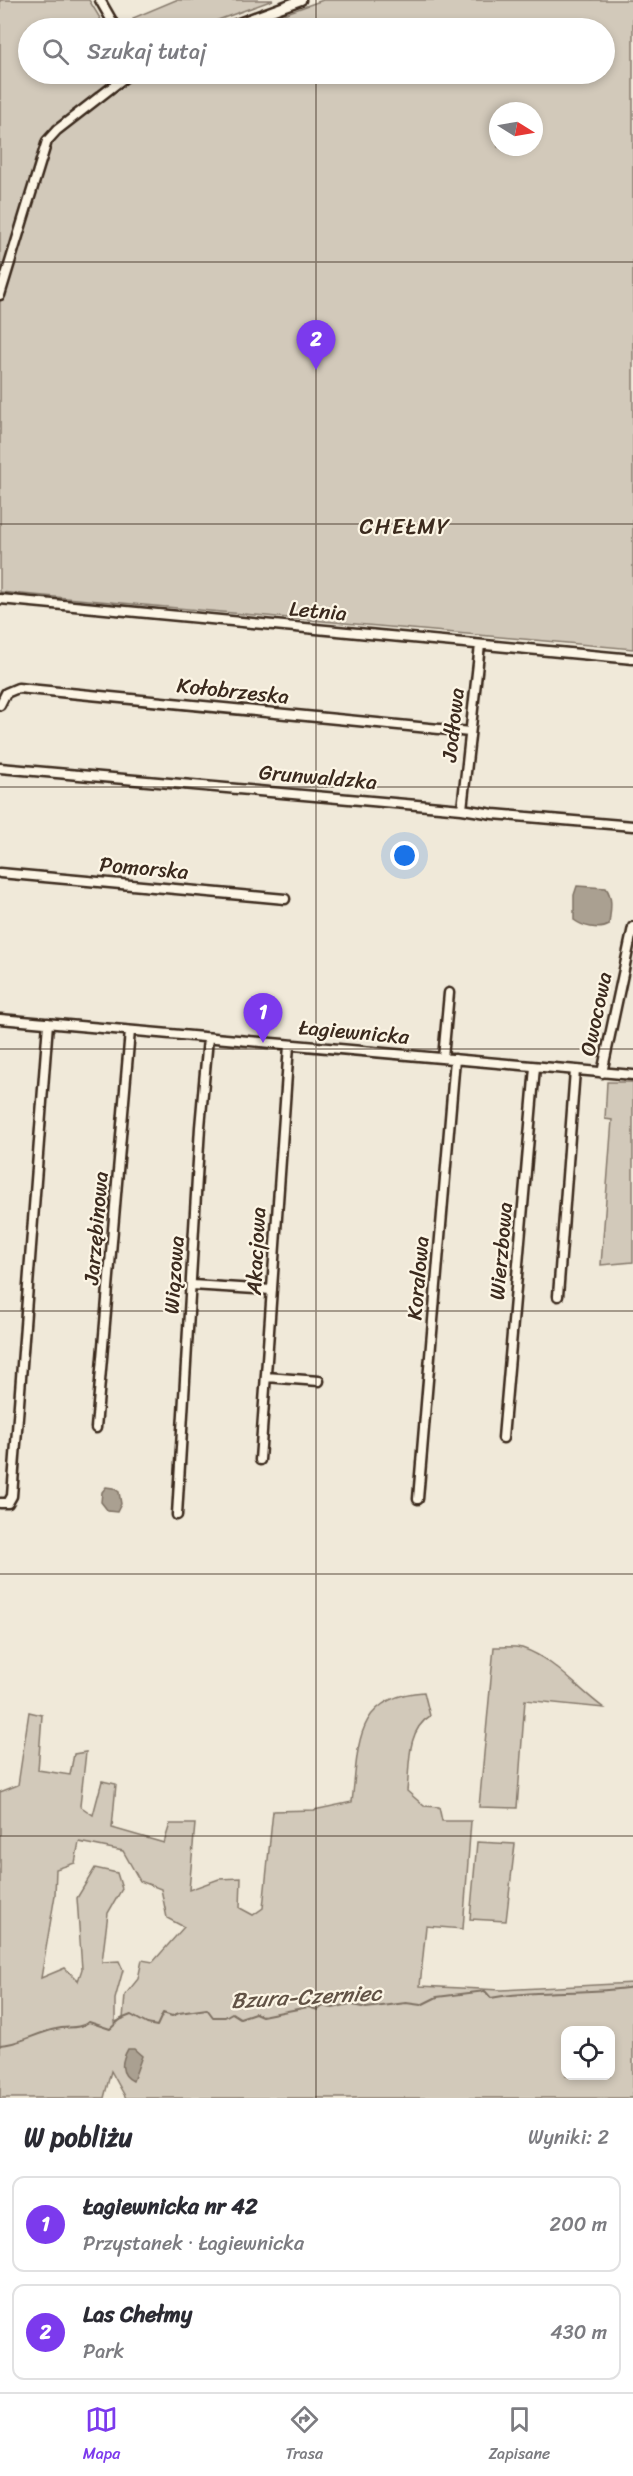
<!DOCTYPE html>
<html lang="pl">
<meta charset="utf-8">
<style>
body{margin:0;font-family:Sriracha,sans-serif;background:#f2f2f3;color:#2b2b33}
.controls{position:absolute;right:18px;bottom:18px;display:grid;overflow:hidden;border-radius:12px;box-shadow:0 3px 9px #0003}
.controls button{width:54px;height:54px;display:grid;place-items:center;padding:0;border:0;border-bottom:2px solid #e1e1e2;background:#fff;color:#2b2b33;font:30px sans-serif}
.compass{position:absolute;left:489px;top:102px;width:54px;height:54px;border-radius:50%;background:#fff;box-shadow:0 3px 9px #0003;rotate:101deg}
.you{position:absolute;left:405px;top:856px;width:21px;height:21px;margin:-15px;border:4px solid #fff;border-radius:50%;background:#1a73e8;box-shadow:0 0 0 9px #1a73e833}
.badge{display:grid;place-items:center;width:39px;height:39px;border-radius:50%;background:#7c3aed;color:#fff;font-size:20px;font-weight:700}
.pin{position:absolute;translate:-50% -50px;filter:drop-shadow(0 2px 3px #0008)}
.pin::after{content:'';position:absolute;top:32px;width:21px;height:18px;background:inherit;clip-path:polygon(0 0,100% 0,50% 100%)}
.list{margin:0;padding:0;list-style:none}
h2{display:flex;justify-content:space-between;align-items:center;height:78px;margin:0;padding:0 24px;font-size:26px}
h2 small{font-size:20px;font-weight:400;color:#7c7c81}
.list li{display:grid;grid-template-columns:39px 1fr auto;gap:18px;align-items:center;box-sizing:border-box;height:96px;margin:0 12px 12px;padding:0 12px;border:2px solid #e1e1e2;border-radius:12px}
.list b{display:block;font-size:22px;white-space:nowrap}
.list p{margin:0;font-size:20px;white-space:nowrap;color:#7c7c81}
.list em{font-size:20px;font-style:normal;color:#7c7c81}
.icon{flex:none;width:33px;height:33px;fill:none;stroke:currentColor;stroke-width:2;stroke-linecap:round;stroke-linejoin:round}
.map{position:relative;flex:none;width:633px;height:2098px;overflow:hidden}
.search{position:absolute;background:#fff;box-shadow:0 3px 9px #0003;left:18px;right:18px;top:18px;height:66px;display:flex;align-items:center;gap:15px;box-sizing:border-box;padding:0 21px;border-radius:33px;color:#7c7c81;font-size:22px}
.sheet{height:294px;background:#fff}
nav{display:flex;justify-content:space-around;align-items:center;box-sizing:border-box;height:84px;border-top:2px solid #e1e1e2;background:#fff;font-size:16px;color:#7c7c81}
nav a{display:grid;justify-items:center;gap:3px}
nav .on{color:#7c3aed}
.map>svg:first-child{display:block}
.green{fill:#d2c9ba;stroke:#867a6c;stroke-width:1.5;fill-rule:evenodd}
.water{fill:#aaa091;stroke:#7e7163;stroke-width:1.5}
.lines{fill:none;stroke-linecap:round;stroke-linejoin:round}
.stream{stroke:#7e7163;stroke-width:2}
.minor-casing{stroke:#3b2a1e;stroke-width:13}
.minor{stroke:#fcf5e5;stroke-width:8}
.grid{fill:none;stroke:#3b2a1e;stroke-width:1.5;stroke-opacity:0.55}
.labels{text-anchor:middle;stroke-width:4.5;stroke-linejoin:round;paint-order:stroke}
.street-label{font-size:21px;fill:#3b2a1e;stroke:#fcf5e5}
.neighbourhood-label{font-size:22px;letter-spacing:1.5px;fill:#3b2a1e;stroke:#fcf5e5}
.water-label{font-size:22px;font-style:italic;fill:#625346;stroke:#fcf5e5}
</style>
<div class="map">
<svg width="633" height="2098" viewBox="0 0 633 2098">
<rect width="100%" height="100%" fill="#f0e9d9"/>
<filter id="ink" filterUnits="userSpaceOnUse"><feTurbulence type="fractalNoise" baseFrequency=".0167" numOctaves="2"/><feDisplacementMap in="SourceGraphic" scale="12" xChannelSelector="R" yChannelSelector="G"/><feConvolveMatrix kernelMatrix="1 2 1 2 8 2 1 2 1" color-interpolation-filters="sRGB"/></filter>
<g filter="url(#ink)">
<path class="green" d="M0,0h89l17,28h-78v46h104l2,3 6,-3h464v-46h-359l78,-28h310v649l-633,-57zM498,111h36v36h-36z
M176,0h97l-77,28h-57l-6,-10z
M607,1082h26v180l-32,3 11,-145 -7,-1z
M494,1647c8,0 19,-1 28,1 33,11 55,41 82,60l-79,-8 -8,108 -38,-1z
M424,1692l6,24c-24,15 -20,49 -23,75l17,15 15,1 3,14h29l-8,108 -37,-3 -6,60 81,4 132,-7v115h-507l-15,-27 -7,27h-104v-306l18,-7 11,-73 13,3 -4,55 32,5 4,-21 12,-2 -6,54 13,9 9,-34 14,3 -4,44 52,15 6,-19h25l-6,66 30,-11 22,-1 -1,30 13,7 10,-7 10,-97 41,-1 38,-8c7,-55 1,-106 72,-110zM79,1842l44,9 17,30 21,8 6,29 17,9 -31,35 -11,-2 -4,19 -13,16 -2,24 -8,3v-23l8,-29 -4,-9 -17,1 6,-49 14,-24 -5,-16 -22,-5 -18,30 5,71 -4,12 -13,-13 -24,10 14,-83 1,-26 19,-6zM566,2030h44v46h-44z
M477,1842l38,2 -9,77 -36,-2z"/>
<path class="water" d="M577,886l29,2c8,11 4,24 3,37 -10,6 -27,1 -35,-5v-25z
M106,1487l7,1 6,4 2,12 -4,8 -9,-1 -7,-9 1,-10z
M128,2049h6l8,7 -9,25c-14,-7 -12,-20 -5,-32z"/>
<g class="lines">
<path class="stream" d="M0,2045c20,-1 36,-12 56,-16 13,-3 21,1 33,-7l21,7 11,-10 10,-4 16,9 10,2 6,-13 9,3 7,-3 28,-4 6,8h12l7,-4 8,5 15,-5 7,3 46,-9 10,3 5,-4 10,2 16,-4 17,4 40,-5 15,2 16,-8 48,-6 6,7c47,-9 95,-3 142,-11"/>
<g class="minor-casing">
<path id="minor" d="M100,0l16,28
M225,28l76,-28
M0,295l47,-154 10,-11 72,-56
M0,599l633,60
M0,705l6,-12 12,-5 452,44
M0,768l462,41 31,5 140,12
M462,809l18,-164
M0,873l285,26
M0,1019l633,56
M443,1058l6,-65
M602,1073l31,-146
M192,1285l80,5
M558,1296l17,-226
M266,1377l53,4
M96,1428l34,-397
M503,1438l32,-371
M260,1460l29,-415
M418,1499l37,-440
M0,1503h8l4,-7 36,-473
M177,1515l23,-388 8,-89"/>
</g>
<use href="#minor" class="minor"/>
</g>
</g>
<path class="grid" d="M316,0v28M316,74v2024M0,262h633M0,524h633M0,787h633M0,1049h633M0,1311h633M0,1574h633M0,1836h633"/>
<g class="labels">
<g class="street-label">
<text transform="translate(318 611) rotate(5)" y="7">Letnia</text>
<text transform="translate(233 691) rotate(6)" y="7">Kołobrzeska</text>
<text transform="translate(453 725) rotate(-84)" y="7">Jodłowa</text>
<text transform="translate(318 777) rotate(5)" y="7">Grunwaldzka</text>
<text transform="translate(144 868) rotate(5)" y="7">Pomorska</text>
<text transform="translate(596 1014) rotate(-78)" y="7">Owocowa</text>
<text transform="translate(354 1032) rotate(5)" y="7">Łagiewnicka</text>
<text transform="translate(96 1228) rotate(-85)" y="7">Jarzębinowa</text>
<text transform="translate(256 1251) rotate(-87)" y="7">Akacjowa</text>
<text transform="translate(501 1251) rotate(-85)" y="7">Wierzbowa</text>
<text transform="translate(174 1275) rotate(-86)" y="7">Wiązowa</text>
<text transform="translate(418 1278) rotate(-85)" y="7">Koralowa</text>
</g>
<g class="neighbourhood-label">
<text x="405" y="534">CHEŁMY</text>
</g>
<g class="water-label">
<text transform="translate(306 1996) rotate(-3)" y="8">Bzura-Czerniec</text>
</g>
</g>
</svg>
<div class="controls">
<button><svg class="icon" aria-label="locate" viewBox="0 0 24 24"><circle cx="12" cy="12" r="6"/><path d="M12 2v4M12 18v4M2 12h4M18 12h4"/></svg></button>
</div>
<svg class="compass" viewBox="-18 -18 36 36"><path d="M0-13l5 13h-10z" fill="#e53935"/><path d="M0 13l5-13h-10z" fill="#7c7c81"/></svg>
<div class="you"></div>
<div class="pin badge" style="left:263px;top:1043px">1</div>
<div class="pin badge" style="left:316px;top:370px">2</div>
<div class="search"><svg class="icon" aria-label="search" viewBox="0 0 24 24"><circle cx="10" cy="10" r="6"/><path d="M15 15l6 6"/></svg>Szukaj tutaj</div>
</div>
<section class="sheet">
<h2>W pobliżu<small>Wyniki: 2</small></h2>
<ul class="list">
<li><span class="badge">1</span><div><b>Łagiewnicka nr 42</b><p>Przystanek · Łagiewnicka</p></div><em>200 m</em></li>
<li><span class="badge">2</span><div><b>Las Chełmy</b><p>Park</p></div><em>430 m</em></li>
</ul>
</section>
<nav>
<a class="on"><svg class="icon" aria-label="map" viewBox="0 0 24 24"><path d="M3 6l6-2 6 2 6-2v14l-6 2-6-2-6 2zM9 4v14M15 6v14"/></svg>Mapa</a>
<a><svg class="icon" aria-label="directions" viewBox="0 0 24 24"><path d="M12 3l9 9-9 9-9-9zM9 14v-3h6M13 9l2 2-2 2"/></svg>Trasa</a>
<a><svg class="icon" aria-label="saved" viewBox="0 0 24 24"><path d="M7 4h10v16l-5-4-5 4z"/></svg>Zapisane</a>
</nav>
